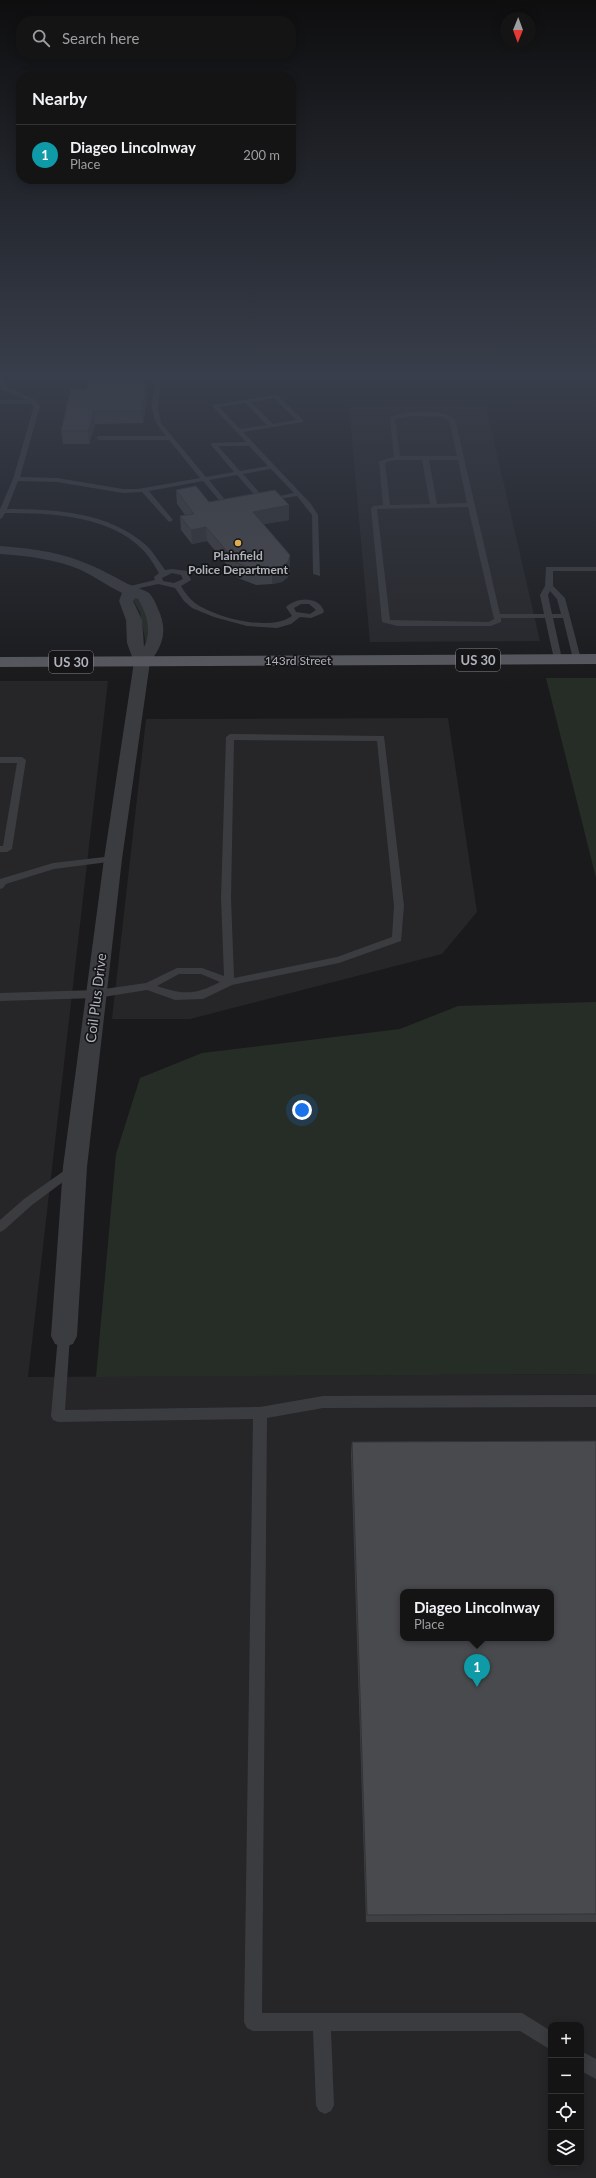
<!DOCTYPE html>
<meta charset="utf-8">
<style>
body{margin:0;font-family:Lato,sans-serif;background:#1d1d1e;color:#f1f3f6}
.controls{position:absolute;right:12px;bottom:12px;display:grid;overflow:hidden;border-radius:8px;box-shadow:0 2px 10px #0003}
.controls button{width:36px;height:36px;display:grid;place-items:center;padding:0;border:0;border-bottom:1px solid #333334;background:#141415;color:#f1f3f6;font:20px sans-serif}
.compass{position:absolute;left:500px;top:12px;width:36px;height:36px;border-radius:50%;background:#141415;box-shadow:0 2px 10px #0003;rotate:181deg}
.you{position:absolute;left:302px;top:1110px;width:14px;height:14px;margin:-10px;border:3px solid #fff;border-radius:50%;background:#1a73e8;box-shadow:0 0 0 6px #1a73e833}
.badge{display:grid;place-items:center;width:26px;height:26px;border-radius:50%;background:#ddac51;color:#fff;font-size:13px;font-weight:700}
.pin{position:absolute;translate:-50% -33px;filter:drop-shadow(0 1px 2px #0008)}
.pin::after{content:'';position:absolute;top:21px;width:14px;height:12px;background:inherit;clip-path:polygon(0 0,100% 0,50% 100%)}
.popup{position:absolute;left:400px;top:1589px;width:154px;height:52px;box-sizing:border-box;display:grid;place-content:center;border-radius:8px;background:#141415;filter:drop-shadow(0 1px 3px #0005);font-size:13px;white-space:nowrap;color:#9d9ea0}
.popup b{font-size:15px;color:#f1f3f6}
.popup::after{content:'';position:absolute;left:50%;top:100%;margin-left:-8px;border:8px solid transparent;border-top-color:#141415}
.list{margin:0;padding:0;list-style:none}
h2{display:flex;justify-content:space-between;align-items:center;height:52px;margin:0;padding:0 16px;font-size:17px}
h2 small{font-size:13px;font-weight:400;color:#9d9ea0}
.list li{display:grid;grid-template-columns:26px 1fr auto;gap:12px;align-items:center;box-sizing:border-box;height:60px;padding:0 16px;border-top:1px solid #333334}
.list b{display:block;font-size:15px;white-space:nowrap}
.list p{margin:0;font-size:13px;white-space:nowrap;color:#9d9ea0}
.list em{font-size:13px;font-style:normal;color:#9d9ea0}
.icon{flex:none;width:22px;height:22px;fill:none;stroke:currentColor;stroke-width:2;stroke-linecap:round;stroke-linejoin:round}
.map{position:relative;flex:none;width:596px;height:2178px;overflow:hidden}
.search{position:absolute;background:#141415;box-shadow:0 2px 10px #0003;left:16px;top:16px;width:280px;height:44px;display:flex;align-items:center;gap:10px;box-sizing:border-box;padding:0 14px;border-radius:16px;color:#9d9ea0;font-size:15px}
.panel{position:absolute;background:#141415;box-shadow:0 2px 10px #0003;left:16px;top:72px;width:280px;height:112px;border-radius:16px}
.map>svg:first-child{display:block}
.built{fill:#262629;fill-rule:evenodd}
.green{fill:#262d27}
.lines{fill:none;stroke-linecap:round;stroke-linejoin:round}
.lane{fill:#3b3c40;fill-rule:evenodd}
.street{fill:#3b3c40;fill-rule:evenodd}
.primary{fill:#58595f;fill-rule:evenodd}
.wall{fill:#3f4043}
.shaded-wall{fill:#333437}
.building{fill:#494a4e;stroke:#333437;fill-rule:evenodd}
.poi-dot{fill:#ddac51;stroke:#151517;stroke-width:1.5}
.labels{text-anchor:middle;stroke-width:3.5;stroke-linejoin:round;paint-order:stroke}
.far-poi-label{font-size:12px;font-weight:bold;fill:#aeb2ba;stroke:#151517}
.far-street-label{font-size:12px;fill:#aeb2ba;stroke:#151517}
.shield{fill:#151517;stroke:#808389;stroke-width:1}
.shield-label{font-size:13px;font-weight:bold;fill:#aeb2ba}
.street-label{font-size:14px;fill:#aeb2ba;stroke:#151517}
</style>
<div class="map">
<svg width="596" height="2178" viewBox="0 0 596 2178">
<rect width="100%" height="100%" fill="#1a1a1c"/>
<path class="built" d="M349,407h137l54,234 -170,1z
M0,681h108l-80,696 568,-3v804h-596zM403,1592h148v46h-148zM551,2025h30v138h-30z
M448,718l29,194 -35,42 -252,65h-78l34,-300z"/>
<path class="green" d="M132,598h5c13,17 13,27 9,46l-6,-32z
M546,678h50v200z
M596,1002v372l-500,3 20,-223 24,-76 62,-25 198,-24 58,-23z"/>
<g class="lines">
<path class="lane" d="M0,379h4l2,8 28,12 6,7 -20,71 37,1 66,11h15l62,-11 -31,-38h-70l-3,-2 3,-2h67c-19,-22 -14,-30 -11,-57h6l-3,30 3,14 45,54 28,-5 -23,-27v-2l35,-1 -33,-35v-2l64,-10 26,25v2l-60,10 68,72 7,11 2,61 -7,-2 -1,-59 -15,-19 -36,6 -24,-27 -28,5 21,26 -3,2 -2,-1 -22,-26 -54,10 24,29 -3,2 -2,-1 -26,-29 -19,1 -66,-11 -39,-1 -11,28c47,0 103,3 140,37 7,7 12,16 18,24l7,-1 15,2 4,9 -10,6c4,7 8,12 14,17 21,15 75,29 97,13l-6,-9c11,-10 32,-11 38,4l-1,2 -12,5 -11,-1 -9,7 -14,4 -30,-2 -33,-9 -22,-9 -8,-7 -9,-13 -17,-4 -36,8v-4l33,-8 -1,-3 5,-4c-5,-8 -9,-16 -16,-23 -34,-35 -92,-37 -138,-37l-3,5 -2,1v-10l13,-30 21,-73 -2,-2h-32v-4h27l-26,-11zM274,398l22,22 -23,4 -22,-22zM245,403l22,22 -27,4 -21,-22zM218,446h31l19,20 -28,5zM271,469l23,24 -29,6 -22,-25zM172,573l9,2 2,4 -9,4 -11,-2 -1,-3zM301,604h8l7,6 -6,4 -14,-2 -2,-4z
M422,412c11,0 25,0 33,7l45,195h44l-4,-19 5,-9 1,-19h50v4h-43v15l12,12 16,61 -1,2 -7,-2 -10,-41h-10l9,41 -4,2 -4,-2 -9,-41h-44v4l-10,4h-94l-15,-4 -11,-113 2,-3 10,-1 -4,-44 15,-4 -4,-40 14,-4zM413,416l28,1 8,3 8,36h-57l-5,-37zM397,460h25l8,44 -40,1 -5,-43zM429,460h29l9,43 -30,1zM468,507l26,112 -5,3 -99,-2 -13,-111zM550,591l7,8 4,15h-9l-4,-19z
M230,734l154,2 20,170 -3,35 -62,22 -107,22 -29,14 -28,1 -28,-10 -50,8 -97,3v-8l97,-3 49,-7 31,-15h25l22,8 -3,-78 5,-161zM234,740l143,1 17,165 -2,31 -55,20 -103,21 -3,-80zM179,974h22l19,8c-25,13 -36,13 -63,4z
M0,757h22l4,3 -14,89 -5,3h-7v-6h3l14,-83h-17z
M113,856l5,3 -2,2 -62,8 -48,15 -3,4 -3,1v-10l53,-16z
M75,1163l4,1 2,3 -2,3 -47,35 -28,25 -4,2v-12l24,-21z
M64,1331l5,1 1,4 -5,74 195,-3 63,-11 273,-1v12l-273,1 -56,10 -5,595h260l29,18v19l-31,-19h-189l3,74 -3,6 -6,3 -6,-3 -3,-6 -3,-74h-60l-6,-3 -3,-6 9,-603 -195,3 -5,-2 -2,-4 7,-80 1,-4z
M581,2051l15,8v20l-15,-8z"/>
<path class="street" d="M0,546c52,4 78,10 124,36 7,4 19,7 25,11 4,4 7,11 9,16 10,21 5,36 -8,53l-28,197 -35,308 -10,169 -4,8 -9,3 -9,-3 -4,-8 12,-169 41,-308 30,-197 -7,-19 -1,-23 -7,-19 3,-8c-14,-7 -27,-16 -41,-23 -25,-11 -53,-14 -81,-16zM135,598l3,1c9,15 14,31 6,48l-2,-27 -9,-19z"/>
<path class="primary" d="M596,654v10l-596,3v-10z"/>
</g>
<path class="wall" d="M146,383l1,12 -4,28 -48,1 -6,20h-26l-2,-13 25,-42z
M176,490l33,12 80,3v15l-25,4 26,46 -2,7 -6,5 -10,2 -16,1 -18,-7 -31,-37 -15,3 -11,-14 -1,-14 5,-1 -8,-11z
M596,1441v481h-230l-15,-469 1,-11z"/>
<path class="shaded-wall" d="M146,383l1,12 -4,28 -1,-12z
M94,411l1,13 -6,20 -1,-13z
M289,505v15l-36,6v-14z
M206,527l1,14 -15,3 -1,-14z
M290,555v15l-2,7 -6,5 -10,2v-15z"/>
<path class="building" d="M88,383h58l-4,28h-48l-6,20h-27l10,-42h15z
M196,486l13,16 66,-12 14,15 -36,7 37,43 -2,7 -7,5 -9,2 -16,1 -19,-7 -31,-36 -15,3 -11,-14 14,-2 -18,-24z
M596,1441v473l-229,1 -15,-473zM403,1592h148v46h-148z"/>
<linearGradient id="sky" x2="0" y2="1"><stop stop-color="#0e0e0f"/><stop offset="0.55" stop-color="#383e4b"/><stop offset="1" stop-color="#383e4b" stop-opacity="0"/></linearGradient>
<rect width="596" height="684" fill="url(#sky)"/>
<circle class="poi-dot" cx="238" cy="543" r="4"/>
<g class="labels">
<g class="far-poi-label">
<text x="238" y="560">Plainfield<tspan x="238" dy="14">Police Department</tspan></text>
</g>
<g class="far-street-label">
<text x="298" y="665">143rd Street</text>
</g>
<g class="shield">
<rect x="456" y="649" width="44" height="22" rx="3"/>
<rect x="49" y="651" width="44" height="22" rx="3"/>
</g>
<g class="shield-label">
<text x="478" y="665">US 30</text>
<text x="71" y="667">US 30</text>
</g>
<g class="street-label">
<text transform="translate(96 998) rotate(-83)" y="5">Coil Plus Drive</text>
</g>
</g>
</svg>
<div class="controls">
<button>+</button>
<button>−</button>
<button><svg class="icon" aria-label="locate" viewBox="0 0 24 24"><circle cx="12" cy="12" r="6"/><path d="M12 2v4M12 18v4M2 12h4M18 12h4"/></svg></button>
<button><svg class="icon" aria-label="layers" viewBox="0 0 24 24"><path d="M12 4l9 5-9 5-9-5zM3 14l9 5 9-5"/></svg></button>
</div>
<svg class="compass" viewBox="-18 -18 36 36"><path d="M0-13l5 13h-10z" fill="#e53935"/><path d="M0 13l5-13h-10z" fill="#9d9ea0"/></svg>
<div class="you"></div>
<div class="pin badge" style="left:477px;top:1687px;background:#0f9aa8">1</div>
<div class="popup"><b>Diageo Lincolnway</b>Place</div>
<div class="search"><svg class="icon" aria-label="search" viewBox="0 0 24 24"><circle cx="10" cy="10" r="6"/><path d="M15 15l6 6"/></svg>Search here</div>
<section class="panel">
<h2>Nearby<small></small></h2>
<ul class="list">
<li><span class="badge" style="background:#0f9aa8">1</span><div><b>Diageo Lincolnway</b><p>Place</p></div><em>200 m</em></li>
</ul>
</section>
</div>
